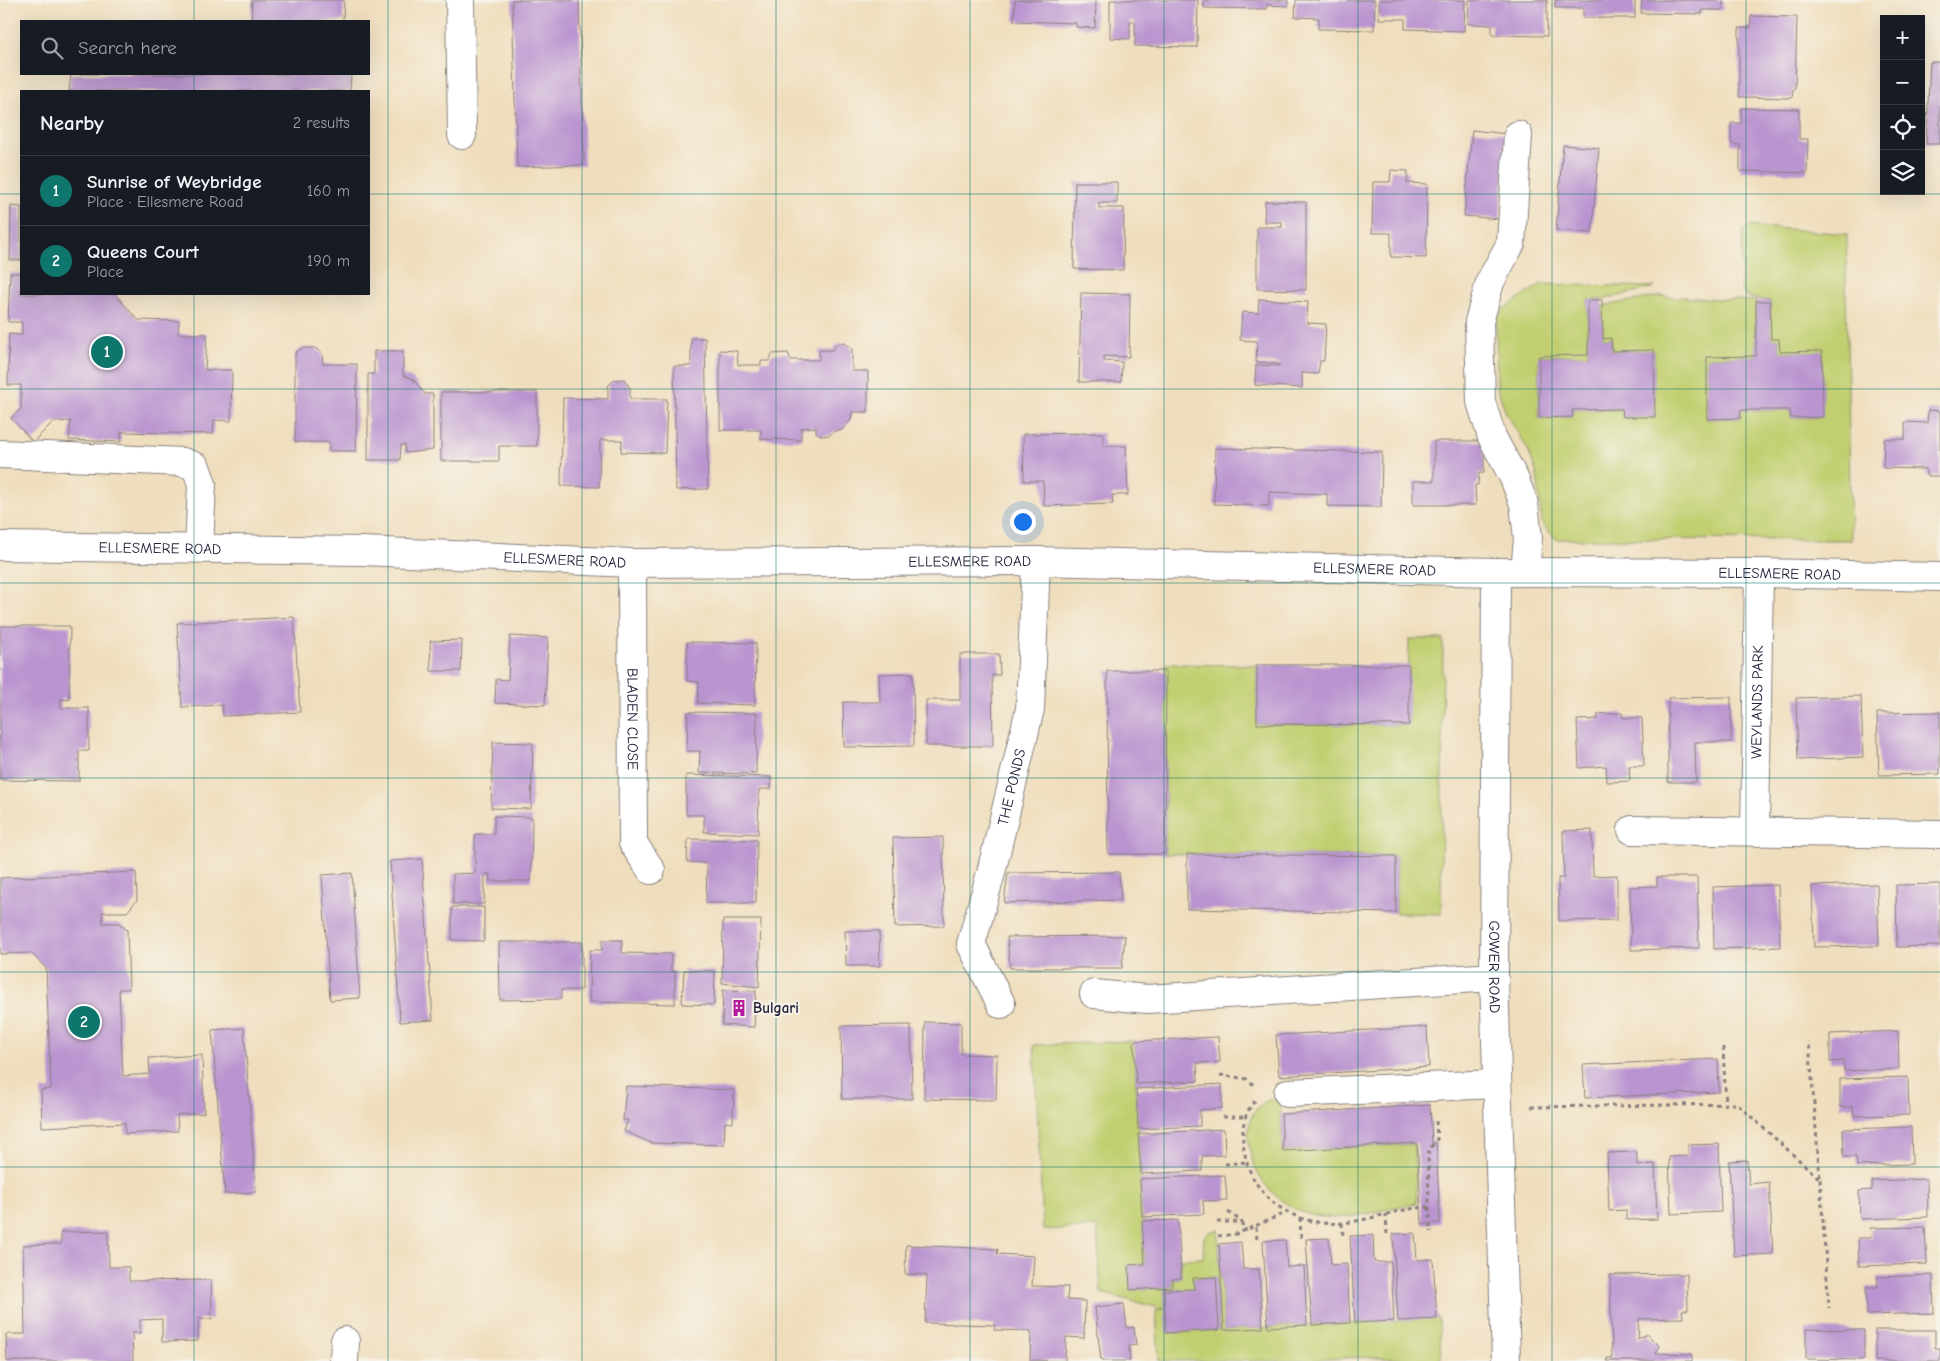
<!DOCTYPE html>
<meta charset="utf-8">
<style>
body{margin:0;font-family:"Comic Neue",sans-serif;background:#242831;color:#f1f3f6}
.controls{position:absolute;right:15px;top:15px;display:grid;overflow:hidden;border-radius:0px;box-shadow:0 5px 20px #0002}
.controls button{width:45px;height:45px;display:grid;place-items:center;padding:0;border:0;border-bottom:1px solid #363941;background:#171b24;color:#f1f3f6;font:25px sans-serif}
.you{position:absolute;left:1022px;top:521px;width:18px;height:18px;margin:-12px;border:4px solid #fff;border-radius:50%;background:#1a73e8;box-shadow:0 0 0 8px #1a73e833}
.badge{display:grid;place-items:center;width:32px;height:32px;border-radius:50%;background:#0f766e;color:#fff;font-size:16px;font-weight:700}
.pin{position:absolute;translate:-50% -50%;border:2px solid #fff;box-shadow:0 1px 5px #0006}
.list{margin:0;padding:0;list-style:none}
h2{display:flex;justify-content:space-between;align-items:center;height:65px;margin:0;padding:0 20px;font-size:21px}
h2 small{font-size:16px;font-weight:400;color:#9ea1a6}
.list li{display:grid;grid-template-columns:32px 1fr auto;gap:15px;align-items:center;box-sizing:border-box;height:70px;padding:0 20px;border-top:1px solid #363941}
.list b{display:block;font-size:19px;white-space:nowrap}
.list p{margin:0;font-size:16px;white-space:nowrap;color:#9ea1a6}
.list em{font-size:16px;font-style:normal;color:#9ea1a6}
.icon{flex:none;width:28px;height:28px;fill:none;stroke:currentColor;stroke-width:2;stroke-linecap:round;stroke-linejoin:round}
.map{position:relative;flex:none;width:1940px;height:1361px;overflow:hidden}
.search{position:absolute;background:#171b24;box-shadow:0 5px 20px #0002;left:20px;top:20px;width:350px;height:55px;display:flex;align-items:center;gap:12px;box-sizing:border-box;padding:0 18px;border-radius:0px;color:#9ea1a6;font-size:19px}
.panel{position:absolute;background:#171b24;box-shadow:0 5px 20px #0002;left:20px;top:90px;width:350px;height:205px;border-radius:0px}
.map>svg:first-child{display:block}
.green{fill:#c1cf70;stroke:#727856;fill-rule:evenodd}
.building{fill:#ba94d0}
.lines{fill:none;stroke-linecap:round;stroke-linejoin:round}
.minor-casing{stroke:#88807c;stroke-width:30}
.path{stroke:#88807c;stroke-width:3;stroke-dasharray:4 4;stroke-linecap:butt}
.minor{stroke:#fff;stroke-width:28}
.grid{fill:none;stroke:#0f766e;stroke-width:1;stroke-opacity:0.55}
.labels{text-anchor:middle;stroke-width:4;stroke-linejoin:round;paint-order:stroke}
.street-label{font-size:15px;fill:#22223b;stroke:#f7f3e8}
.poi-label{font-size:15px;font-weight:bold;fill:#22223b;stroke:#f7f3e8;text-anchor:start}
</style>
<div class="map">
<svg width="1940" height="1361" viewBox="0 0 1940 1361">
<rect width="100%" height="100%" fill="#f7f3e8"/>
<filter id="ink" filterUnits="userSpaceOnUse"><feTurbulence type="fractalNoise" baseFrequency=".02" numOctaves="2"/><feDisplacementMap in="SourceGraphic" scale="10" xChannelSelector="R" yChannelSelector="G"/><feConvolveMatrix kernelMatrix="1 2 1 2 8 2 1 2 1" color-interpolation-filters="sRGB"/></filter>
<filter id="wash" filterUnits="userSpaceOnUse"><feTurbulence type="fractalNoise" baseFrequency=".0096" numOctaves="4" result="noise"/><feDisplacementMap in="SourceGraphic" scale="20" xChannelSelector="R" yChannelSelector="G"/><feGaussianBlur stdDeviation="1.12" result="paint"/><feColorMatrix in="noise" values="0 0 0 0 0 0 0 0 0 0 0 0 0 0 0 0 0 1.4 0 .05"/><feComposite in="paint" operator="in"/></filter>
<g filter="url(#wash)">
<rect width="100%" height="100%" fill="#efdebd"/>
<path class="green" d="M1749,226l98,8 -1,53 5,253 -295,-1 -14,-15 -5,-50 -9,-24 -22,-37 -9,-25 -1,-70 8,-9 37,-25 114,3 -53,13h-14v55l-49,1v62l33,-1v-7l50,-1 1,8h31v-66h-42l-1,-13 -8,1 -1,-33 58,-10 96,5v55l-49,1v62l33,-1v-8h50l1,8 31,-1v-65h-42l-1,-13h-8l-1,-38 -23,-4 -6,-8 2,-58z
M1409,639h34l-2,275 -45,-1v-57l-231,-2 1,-190 91,1v59l151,1z
M1134,1041l11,223 -16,2 2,24 41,-3v-8l9,-1 -1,-19 23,-1 1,-21 5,-5 9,-2 6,100 215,-12 2,43 -84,-4 -53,4h-145l-3,-51 7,-1 -62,-16 -4,-66 -54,3 -9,-185zM1216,1277l3,53 -52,3 -3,-43 30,-1 -1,-11z
M1280,1098l3,53 131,-7 3,59c-34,5 -71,21 -106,12 -16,-4 -31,-14 -42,-26 -24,-24 -35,-88 11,-91z"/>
<g id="blocks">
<path class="building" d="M252,0h92l-1,21h-92z
M512,0h67l5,165 -67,2z
M1015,0h81l-1,28 -19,-1v-4l-62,-2z
M1110,0h88l-1,47 -62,-1v-25h-5v18l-20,-1z
M1204,0h84v6l-21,-1 -1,4 -62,-1z
M1296,0h79l-1,30 -56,-1 1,-11 -24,-1z
M1379,0h86l-1,31 -59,-2v-10h-26z
M1469,0h78v36l-55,-1v-10l-24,-1z
M1555,0h80v18h-52v-10h-28z
M1642,0h81v10h-21v4l-61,-1z
M1751,16l46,1 -2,71 -2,1 -1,9 -53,-1v-69h11z
M1930,62h10v82h-14z
M71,74h280l-1,17h-281z
M1741,108l58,1v30h9l-1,34 -67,-2v-26l-9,-1v-21h10z
M1472,130l35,4 -7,85 -36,-3z
M1563,145l36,3 -7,85 -36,-3z
M1391,170l17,1 -1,12 20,1 -1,74 -35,-1v-24h-19l1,-51h17z
M1075,182h42v21h-18v5h25l-1,62 -49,-1z
M1265,201l41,1v88l-49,-1v-62h25v-5h-18z
M11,206l10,1v53h-11z
M10,273h11v21h94l23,26 41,1 -1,13h29l-2,36h27l-1,51 -17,-1 -1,14 -92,-2v10l-52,-2 2,-19 -18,1 -20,20 -22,-24 10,-9v-24h-13l1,-51 13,1v-13h-14z
M1081,293l49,1 -1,63 -25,-1v5l18,1 -1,20h-42z
M1259,299l49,3 -1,21 19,1 -2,37h-4l-2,13 -16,-1v15l-47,-3 1,-20 23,1v-2l-23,-2 1,-21 -17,-1 2,-28 16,1z
M1588,300h14l1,39 8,-1 1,13 42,-1 1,67h-32l-1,-8 -50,1 1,7 -34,1v-62l49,-1z
M1756,301h14l1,38h8l1,13 42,-1 1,66 -32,1 -1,-8h-50l1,8 -34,1v-62l49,-1z
M691,338h14l3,151 -32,1 -2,-124h17z
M844,343l8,5v23h16v41h-16l-1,8 -9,10 -7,1 -5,4 -8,1 -6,-4v-5l-15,1v12l-40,-1v-9h-41v-80l17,1 1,14h23v-4h8l3,-7 16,-1 3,7h28v-10h13l5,-6z
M302,348h13l7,5 1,11h34l-1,87h-27v-9h-34v-89z
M374,351h29v24l10,4 12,15h8v56l-28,3v-8h-4l-1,15h-32v-86h6z
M624,379l6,9v11h37l-2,54 -44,-1 1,-12h-22l-1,47 -38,-1 2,-88 45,1v-13l6,-6z
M441,392h96v54h-38v15h-58z
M1928,410l12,1v65h-14v-7l-43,-1 1,-29h21v-17l22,1z
M1103,433v13h23l2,49h-16l1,9 -69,2 -1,-25h-19l-1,-47z
M1434,441h50v32h-5l-1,12h-3l1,20h-63v-24h21z
M1215,448l167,4 -1,55 -54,-1v-12l-58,-2v14l-55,-2z
M294,617l6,95 -77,4 -1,-11 -40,2 -5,-84z
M0,626h70l-1,74 -8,-1v9h28v43h-10v30l-79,-1z
M510,636l38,2 -3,67 -50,-2 1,-24 12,1z
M462,640l-1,31h-30l-1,-30z
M687,642l69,1 -1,62 -57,-2 1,-21 -12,-1z
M960,654h39l1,21h-8l1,71h-67v-46h34z
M1257,665h152v60l-152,-1z
M1107,671h59l-1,183h-57z
M913,673l1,73 -70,1 -1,-45h37l-1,-28z
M1861,696l2,61 -65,3 -2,-62z
M1731,697v45h-36l1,40h-28v-84z
M688,712l69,1 -1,61 -57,-1 1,-22h-13z
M1940,712v62l-61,1 -2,-62z
M1622,713l1,5h19l2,48h-15l1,15 -23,1 -1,-16 -27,2 -2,-48 21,-1v-5z
M493,742l40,1 -2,66 -40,-1z
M686,775l85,2v12h-12l-1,45 -54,-2v-17h-18z
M494,816l38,1 -1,64h-42l1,-7h-5l-1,30h-31v-30l22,-1v-39h19z
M1592,830l1,46 24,-1v45l-58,1 -1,-43h6l-1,-47z
M943,837l1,89 -49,1 -2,-89z
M688,839l69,1 -1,63h-50l1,-40 -20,-1z
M1187,854l209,2v57l-209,-4z
M422,859l11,161 -33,2 -10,-161z
M136,872l1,28 -10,12h-25l1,11h16l8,7 2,59h-10l4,87 27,-2 -1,-16 53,-3 2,58 -27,2 1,16 -53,3v-11l-83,4 -1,-37 10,-1 -5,-121 -15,-15 -31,1v-76z
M1119,872l2,28 -117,3 4,-30z
M352,873l8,125 -30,2 -8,-125z
M1657,877h40l2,71 -68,2 -1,-63 27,-1z
M1877,884l2,62 -65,1 -2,-61z
M1940,884v62l-43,1 -1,-62z
M1778,885l2,62 -66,2 -1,-62z
M452,907h32v34l-32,-1z
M723,920h38l-2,67 -37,-4z
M845,931h34l1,35h-34z
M1125,936l-3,32h-112l-3,-31z
M602,940h20v13l49,1v17h4v33l-86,-2 1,-52h12z
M499,942h83v48h-21v9l-61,1z
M684,970l31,1 -1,34 -32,-1z
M723,990l33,1 -2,36 -32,-2z
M925,1022l36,1v31l36,1 -1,45 -72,-1z
M911,1025l1,74h-70l-1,-73z
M1427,1027l2,40 -150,9 -3,-41z
M244,1028l12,164 -31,2 -13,-164z
M1898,1031l1,38 -55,2 -1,-10 -13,1v-28z
M1218,1037l2,25 -23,1 1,18 -62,3 -2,-43z
M1718,1059l1,33 -134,6 -2,-33z
M1908,1077l1,38 -55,1 -1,-9h-13v-28z
M1222,1084v24l-22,2v16l-62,3 -2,-40z
M626,1086l108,4 -1,33 -8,-1 -1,23 -73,-2 -27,-12 4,-11h-5z
M1430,1105l2,38 4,-1 4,81 -18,1 -5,-81 -134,8 -2,-37z
M1911,1127l1,37 -55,2 -1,-9h-12l-1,-28z
M1224,1129l1,26 -23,1v15l-61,3 -3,-40z
M1719,1144l2,68 -50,2 -2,-57 19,-1v-11z
M1637,1152v13l18,-1 2,55 -31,1v-10l-17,1 -2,-58z
M1747,1160l2,24 20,-2 4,72 -39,2 -5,-95z
M1225,1175l2,25 -24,1 1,13 -62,3 -2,-38z
M1927,1179l1,38 -68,2 -1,-28 13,-1v-9z
M1178,1220l3,58 -9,1v8l-42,3 -1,-25 16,-1 -3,-43z
M1925,1227l2,37 -68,2 -1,-28h13l-1,-10z
M108,1231l1,36h20v14l82,-1 1,39h-14v22l-36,1v-23l-22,1v13h-8l1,28h-126l-1,-27h19l-2,-89 38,-1v-12z
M1415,1233l2,27 16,-1 4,60 -39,2 -5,-87z
M1373,1235l1,27h17l3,59 -39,2 -5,-87z
M1329,1238l2,27 16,-1 3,59 -38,2 -6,-86z
M1285,1240l2,27 17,-1 3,59 -39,2 -5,-86z
M1241,1242l2,27h16l4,59 -39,2 -5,-86z
M906,1245l92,4 -1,5 37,2 -2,30 36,1 -1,13 18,1 -1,37 -18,-1 -1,24 -35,-1 1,-29 -37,-1 1,-5 -70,-2 2,-48 -22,-1z
M1687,1274l1,36h-6l1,8 -44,1 -1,20 9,-5 12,12 -3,7 36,1v7h-85v-3h5l-2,-83z
M1933,1275l1,38 -67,2 -1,-28h12l-1,-10z
M1216,1277l3,53 -53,3 -2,-43 30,-1 -1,-11z
M1124,1304l3,24 7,-1 2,18 -7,1 1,15h-29l-6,-54z
M1806,1329l58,1v30l-58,-1z
M1875,1330h60v18h5v13h-65z"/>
</g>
</g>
<g filter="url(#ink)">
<use href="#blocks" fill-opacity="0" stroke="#88807c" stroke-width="1"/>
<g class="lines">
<g class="minor-casing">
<g id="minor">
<path d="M460,0l2,135"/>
<path d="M1518,135l-7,108 -21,39 -11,40 2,80 11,35 22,41 10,26 4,34 -3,34"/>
<path d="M0,454l183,8 13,5 6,17 -3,64"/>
<path id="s1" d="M0,546l362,5 270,12 404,-2 460,11 263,1 181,4"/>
<path id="s2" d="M632,563l1,280 18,27"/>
<path id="s3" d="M1496,572l-2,405 12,384"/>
<path d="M1632,830l308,4"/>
<path id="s4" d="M1755,832l4,-259"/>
<path d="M1094,994l53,5 347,-22"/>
<path id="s5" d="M1001,1004l-30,-60 20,-71 39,-164 6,-148"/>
<path d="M1288,1093l209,-9"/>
<path d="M344,1361l1,-20"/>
</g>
</g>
<path class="path" d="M1723,1047l3,57
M1220,1075l27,4 9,8
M1255,1101c-15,17 -14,37 -9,58 11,46 59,71 104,63 27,-4 52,-14 79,-15l-1,-49 1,-8 8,-11 -1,-19
M1531,1107l206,-3 83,75 -11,-138
M1223,1117h22
M1225,1164l22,-2
M1820,1179l9,129
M1429,1207l2,25
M1228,1212l13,9 5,10
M1386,1214l1,21
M1300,1218l1,21
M1217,1222h19l8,3
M1342,1223l1,14
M1256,1227l1,14
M1218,1236l18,-2 52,-22"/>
<use href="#minor" class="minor"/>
</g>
</g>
<path class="grid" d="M194,0v21M388,0v1361M582,0v1361M776,0v1361M970,0v1361M1164,0v1361M1358,0v1361M1552,0v1361M1746,0v1361M194,74v17M0,194h21M369,194h1571M194,294v1067M0,389h1940M0,583h1940M0,778h1940M0,972h1940M0,1167h1940"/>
<defs>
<g id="building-bare" transform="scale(1.35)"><path d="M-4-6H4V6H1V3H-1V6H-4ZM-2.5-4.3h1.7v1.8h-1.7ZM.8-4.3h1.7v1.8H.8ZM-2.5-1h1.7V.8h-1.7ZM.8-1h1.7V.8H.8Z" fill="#b5179e" stroke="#f7f3e8" stroke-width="2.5" paint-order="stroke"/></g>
</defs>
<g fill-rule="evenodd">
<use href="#building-bare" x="739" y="1008"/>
</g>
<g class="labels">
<g class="street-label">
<text dy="5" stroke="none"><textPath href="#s1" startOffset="160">ELLESMERE ROAD</textPath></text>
<text dy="5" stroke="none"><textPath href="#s1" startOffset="565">ELLESMERE ROAD</textPath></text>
<text dy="5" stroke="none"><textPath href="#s1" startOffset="970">ELLESMERE ROAD</textPath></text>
<text dy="5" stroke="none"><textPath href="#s1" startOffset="1375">ELLESMERE ROAD</textPath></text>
<text dy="5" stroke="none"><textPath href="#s1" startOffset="1780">ELLESMERE ROAD</textPath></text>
<text dy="5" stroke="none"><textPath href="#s4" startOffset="130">WEYLANDS PARK</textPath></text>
<text dy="5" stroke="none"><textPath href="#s2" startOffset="156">BLADEN CLOSE</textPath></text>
<text dy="5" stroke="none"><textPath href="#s5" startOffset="229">THE PONDS</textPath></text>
<text dy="5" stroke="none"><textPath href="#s3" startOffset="395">GOWER ROAD</textPath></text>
</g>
<g class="poi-label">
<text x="753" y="1013">Bulgari</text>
</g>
</g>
</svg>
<div class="controls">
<button>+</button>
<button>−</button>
<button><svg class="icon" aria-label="locate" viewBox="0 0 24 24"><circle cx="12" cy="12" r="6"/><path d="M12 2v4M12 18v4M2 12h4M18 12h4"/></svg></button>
<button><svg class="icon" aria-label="layers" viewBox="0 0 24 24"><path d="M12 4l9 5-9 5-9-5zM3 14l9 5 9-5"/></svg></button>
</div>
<div class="you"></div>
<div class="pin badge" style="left:107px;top:352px">1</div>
<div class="pin badge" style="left:84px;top:1022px">2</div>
<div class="search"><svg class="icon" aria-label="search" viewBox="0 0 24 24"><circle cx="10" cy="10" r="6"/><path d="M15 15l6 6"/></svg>Search here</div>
<section class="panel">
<h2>Nearby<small>2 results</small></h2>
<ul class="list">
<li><span class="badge">1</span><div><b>Sunrise of Weybridge</b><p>Place · Ellesmere Road</p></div><em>160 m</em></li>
<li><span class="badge">2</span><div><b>Queens Court</b><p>Place</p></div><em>190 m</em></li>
</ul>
</section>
</div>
